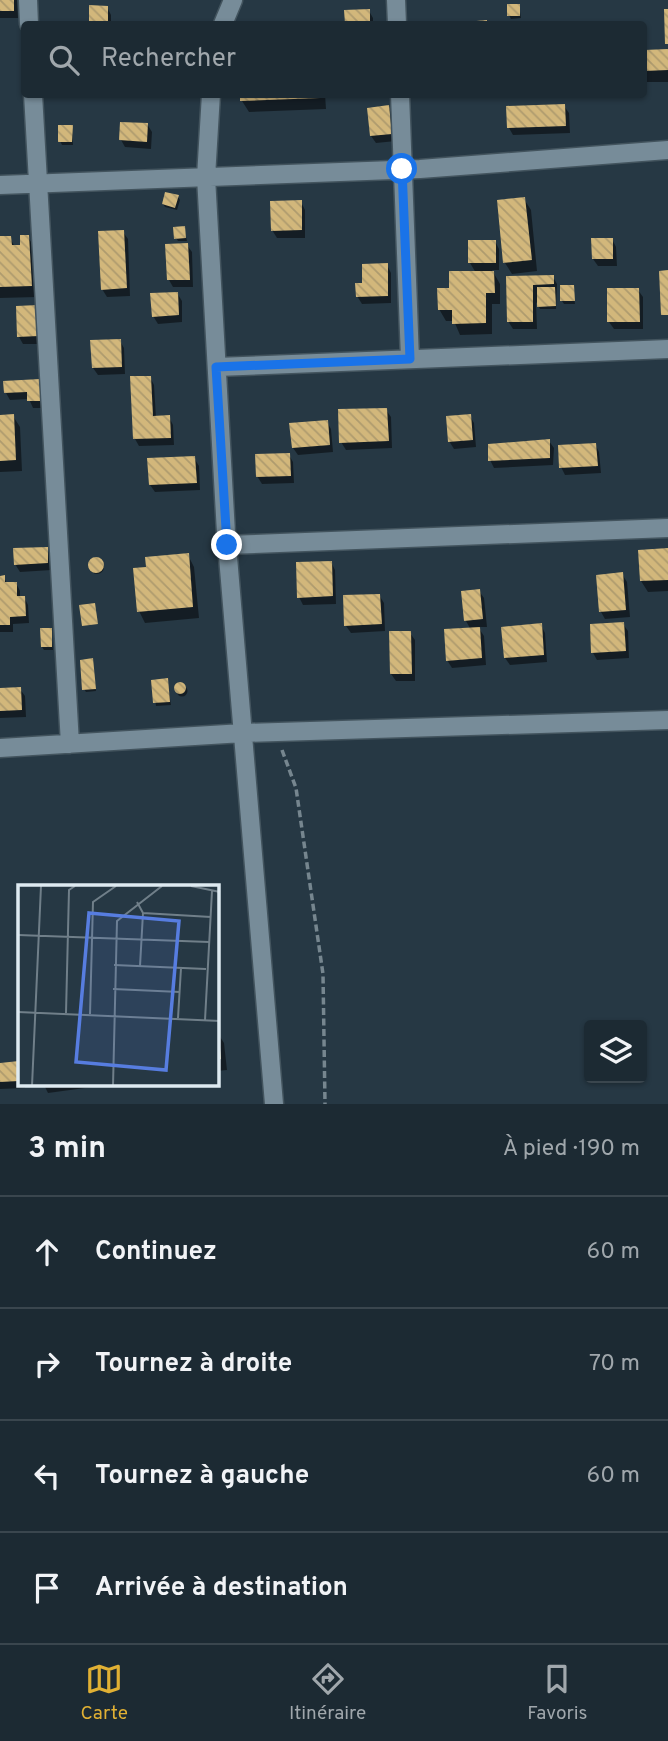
<!DOCTYPE html>
<html lang="fr">
<meta charset="utf-8">
<style>
body{margin:0;font-family:Overpass,sans-serif;background:#25323b;color:#f1f3f6}
.controls{position:absolute;right:21px;bottom:21px;display:grid;overflow:hidden;border-radius:7px;box-shadow:0 2px 5px #0004}
.controls button{width:63px;height:63px;display:grid;place-items:center;padding:0;border:0;border-bottom:2px solid #3a464e;background:#1c2a33;color:#f1f3f6;font:35px sans-serif}
.stop{position:absolute;width:21px;height:21px;margin:-16px;border:5px solid #1a73e8;border-radius:50%;background:#fff}
.stop.end{background:#1a73e8;border-color:#fff;box-shadow:0 2px 7px #0008}
.list{margin:0;padding:0;list-style:none}
h2{display:flex;justify-content:space-between;align-items:center;height:91px;margin:0;padding:0 28px;font-size:30px}
h2 small{font-size:23px;font-weight:400;color:#a0a7ac}
.list li{display:grid;grid-template-columns:46px 1fr auto;gap:21px;align-items:center;box-sizing:border-box;height:112px;padding:0 28px;border-top:2px solid #3a464e}
.list b{display:block;font-size:26px;white-space:nowrap}
.list em{font-size:23px;font-style:normal;color:#a0a7ac}
.icon{flex:none;width:38px;height:38px;fill:none;stroke:currentColor;stroke-width:2;stroke-linecap:round;stroke-linejoin:round}
.map{position:relative;flex:none;width:668px;height:1104px;overflow:hidden}
.search{position:absolute;background:#1c2a33;box-shadow:0 2px 5px #0004;left:21px;right:21px;top:21px;height:77px;display:flex;align-items:center;gap:18px;box-sizing:border-box;padding:0 24px;border-radius:7px;color:#a0a7ac;font-size:26px}
.sheet{height:539px;background:#1c2a33}
nav{display:flex;justify-content:space-around;align-items:center;box-sizing:border-box;height:98px;border-top:2px solid #3a464e;background:#1c2a33;font-size:19px;color:#a0a7ac}
nav a{display:grid;justify-items:center;gap:4px}
nav .on{color:#e0b034}
.map>svg:first-child{display:block}
.shadow{fill:#0007}
.building{fill:url(#building-back-hatch)}
.lines{fill:none;stroke-linecap:round;stroke-linejoin:round}
.minor-casing{stroke:#43545e;stroke-width:21}
.path{stroke:#76868f;stroke-width:3.5;stroke-dasharray:7 3.5;stroke-linecap:butt}
.minor{stroke:#778c99;stroke-width:18}
.route{stroke:#1a73e8;stroke-width:9}
.inset-road{fill:none;stroke:#707f89;stroke-width:2}
.view{fill:#577de0;fill-opacity:0.15;stroke:#577de0;stroke-width:3.5}
.inset-edge{fill:none;stroke:#deeaf1;stroke-width:3.5}
</style>
<div class="map">
<svg width="668" height="1104" viewBox="0 0 668 1104">
<defs>
<pattern id="building-back-hatch" width="6" height="6" patternUnits="userSpaceOnUse" patternTransform="scale(1.75)"><rect width="6" height="6" fill="#d2b77b"/><path d="M-1 5l2 2M0 0l6 6M5-1l2 2" fill="none" stroke="#ae9b6e"/></pattern>
</defs>
<rect width="100%" height="100%" fill="#263844"/>
<path class="shadow" d="M0,0h17l1,18h-18z
M519,5l2,13 -10,1 -2,-4z
M91,7h16l4,8v9h-20z
M346,11h23l4,7v6h-27z
M668,50v32h-21l-3,-6v-25z
M242,94h83l1,15 -77,3 -7,-11z
M564,106l5,7 1,20 -57,2 -4,-7z
M388,107l5,8 3,26 -20,2 -5,-7z
M147,124l5,8 -1,17 -26,-2 -4,-7z
M72,127l1,18h-11l-2,-4z
M178,197l2,3 -3,10 -12,-3 -2,-3z
M524,199l7,11 6,61 -25,3 -7,-11z
M301,202l4,8v28h-28l-5,-8z
M184,228l3,13h-9l-2,-3z
M123,232l5,7 2,57 -23,1 -5,-8z
M28,237l7,11 2,49 -37,1v-60h10l5,9h7z
M612,239l4,8 1,19h-19l-5,-7z
M495,241l4,8v21h-7l8,14v20h-8v30l-32,1 -6,-14h-8l-7,-12 12,-20 25,-16 -6,-10z
M187,245l5,7 1,35h-20l-4,-7z
M387,265l4,8v30l-29,1 -5,-8 7,-11z
M508,277h45l4,7 -1,25h-16l-4,-7 1,27h-24l-5,-8z
M573,286l2,18h-11l-2,-3z
M638,290l5,7v32h-29l-5,-7z
M177,293l5,8v21l-24,2 -5,-8z
M41,314l1,30h-19l-4,-7z
M120,341l4,7 1,26 -27,1 -5,-7 -1,-26z
M150,377l4,8 2,33 13,-1 4,8 1,20 -35,1 -4,-7z
M39,381l4,7 1,20h-11l-4,-9 -19,1 -4,-7z
M386,410l5,7 1,31 -46,2 -5,-8z
M13,416l7,11 2,44 -22,1v-55z
M470,416l4,7 2,24 -22,2 -5,-8z
M327,422l4,7 2,23 -35,3 -5,-7z
M549,441l5,7 -1,17 -59,3 -4,-8z
M595,444l4,8 2,21 -36,2 -4,-8z
M289,455l4,7 1,21 -32,1 -5,-8z
M194,458l5,8 1,24 -45,2 -5,-7z
M47,549l4,7 1,14 -32,2 -5,-8z
M668,550v41l-20,1 -7,-11z
M188,555l6,12 5,51 -54,5 -6,-12 9,-42z
M90 567a7 7 0 1 1 14 0a7 7 0 1 1-14 0Z
M331,562l4,8 1,34 -33,1 -4,-8z
M622,574l5,8 3,35 -25,2 -4,-7 -3,-36z
M0,577h4l3,7 9,-1 4,8v7l4,-1 4,8 1,18 -16,1v8h-13z
M479,591l5,7 3,29h-9l6,9 2,29 -34,3 -5,-8 24,-30 -5,-9z
M379,595l5,8 1,28 -34,2 -5,-7z
M623,624l5,7 1,27 -32,2 -4,-7z
M541,625l4,8 2,29 -37,3 -5,-7z
M51,630l2,20h-9l-2,-3z
M410,633l5,7v41h-19l-5,-7z
M92,660l4,31 -10,1 -2,-3z
M167,680l4,25 -15,1 -3,-25z
M176.5 691a5.5 5.5 0 1 1 11 0a5.5 5.5 0 1 1-11 0Z
M20,689l5,7 1,21 -26,1v-28z
M217,1032l7,11 3,27 -10,1z
M19,1063v22h6v3l-25,1v-25z
M44,1085h63l-59,8z"/>
<path class="building" d="M0,0h14v11h-14z
M507,4h13v12h-13z
M89,5l19,1v18h-19z
M370,9v15h-25l-1,-14z
M664,9h4v35h-3z
M487,20v4h-21v-2z
M668,49v21l-24,1v-21z
M240,94h80v4l-80,3z
M565,104l1,22 -59,2 -1,-22z
M389,105l3,29 -22,2 -3,-28z
M120,122l28,1 -1,19 -28,-2z
M58,125h15l-1,17h-14z
M165,192l14,3 -4,13 -13,-4z
M525,197l7,63 -29,3 -6,-63z
M302,200v30l-31,1 -1,-30z
M185,226l1,12 -12,1 -1,-12z
M124,230l3,58 -26,2 -3,-59z
M20,235h9l3,51 -32,1v-51h11l1,9h8z
M591,238h22v21h-21z
M468,240h28v23h-28z
M188,243l2,37h-23l-2,-36z
M388,263v33l-32,1 -1,-14h7v-19z
M668,270v45h-7l-2,-44z
M449,271h45l1,22h-9v30l-34,1v-14h-14l-1,-22h12z
M554,275v9l-21,1v37h-26l-1,-46z
M560,285h14l1,16h-15z
M537,287h18l1,19 -19,1z
M607,288h32l1,34h-33z
M178,292l1,23 -27,2 -2,-24z
M38,305l1,31 -22,1 -1,-31z
M121,339l1,28 -30,1 -2,-28z
M130,376h21l2,40 17,-1 1,23 -38,1z
M40,379l1,22h-14v-9l-23,1 -1,-12z
M387,408l2,33 -50,2 -1,-34z
M14,414l2,46 -16,1v-46z
M471,414l2,26 -25,2 -2,-26z
M328,420l2,25 -38,3 -3,-25z
M550,439v19l-62,3v-17z
M596,443l2,23 -39,2 -1,-23z
M290,453l1,23 -35,1 -1,-23z
M195,456l2,27 -48,2 -2,-27z
M48,547v16l-34,2 -1,-17z
M668,548v32l-28,1 -2,-31z
M189,553l4,54 -56,5 -4,-44 13,-1 -1,-10z
M88 565a8 8 0 1 1 16 0a8 8 0 1 1-16 0Z
M332,561l1,35 -36,2 -1,-36z
M623,572l3,38 -27,2 -3,-37z
M5,575v7h12v14h8l1,20 -16,1v8h-10v-49z
M480,589l3,30 -19,2 -3,-30z
M380,594l2,30 -38,2 -1,-31z
M95,603l3,21 -16,2 -3,-21z
M624,622l2,29 -35,2 -1,-29z
M542,623l2,32 -40,3 -3,-31z
M480,627l2,31 -36,3 -2,-32z
M40,628h12v19h-11z
M389,631h22l1,43h-22z
M93,658l3,31 -14,1 -2,-30z
M168,678l2,24 -17,1 -2,-23z
M174 688a6 6 0 1 1 12 0a6 6 0 1 1-12 0Z
M21,687l1,23 -22,1v-23z
M217,1035h2l2,24 -4,1z
M19,1061v20l-19,1v-19z"/>
<g class="lines">
<g class="minor-casing">
<path id="minor" d="M28,0l1,24
M396,0l1,24
M223,24l10,-24
M33,94l37,650
M211,94l-5,83 20,356 48,571
M400,94l10,265
M0,185l420,-16 248,-19
M217,367l451,-18
M227,545l441,-17
M0,748l243,-15 425,-13"/>
</g>
<path class="path" d="M282,750l14,38 27,186 2,130"/>
<use href="#minor" class="minor"/>
</g>
<g class="lines">
<path class="route" d="M227,545l-11,-178 194,-8 -8,-190"/>
</g>
<g transform="translate(18 885)">
<rect width="201" height="201" fill="#263844"/>
<path class="inset-road" d="M173,1l29,6M119,17l6,11 68,4M0,50l191,7M96,80l92,4M122,81l3,-53M95,104l67,3M0,127l202,9M48,128l3,-123 6,-4M72,129l3,-112 23,-16M160,133l3,-50M187,135l7,-129M14,201l9,-200M95,201l4,-165 45,-35"/>
<path class="view" d="M71,28l90,8 -13,149 -90,-8z"/>
<rect width="201" height="201" class="inset-edge"/>
</g>
</svg>
<div class="controls">
<button><svg class="icon" aria-label="layers" viewBox="0 0 24 24"><path d="M12 4l9 5-9 5-9-5zM3 14l9 5 9-5"/></svg></button>
</div>
<div class="stop" style="left:402px;top:169px"></div>
<div class="stop end" style="left:227px;top:545px"></div>
<div class="search"><svg class="icon" aria-label="search" viewBox="0 0 24 24"><circle cx="10" cy="10" r="6"/><path d="M15 15l6 6"/></svg>Rechercher</div>
</div>
<section class="sheet">
<h2>3 min<small>À pied · 190 m</small></h2>
<ul class="list">
<li><svg class="icon" aria-label="ahead" viewBox="0 0 24 24"><path d="M12 20V5M6 11l6-6 6 6"/></svg><div><b>Continuez</b></div><em>60 m</em></li>
<li><svg class="icon" aria-label="right" viewBox="0 0 24 24"><path d="M7 20v-9h11M14 6l5 5-5 5"/></svg><div><b>Tournez à droite</b></div><em>70 m</em></li>
<li><svg class="icon" aria-label="left" viewBox="0 0 24 24"><path d="M17 20v-9H6M10 6l-5 5 5 5"/></svg><div><b>Tournez à gauche</b></div><em>60 m</em></li>
<li><svg class="icon" aria-label="arrive" viewBox="0 0 24 24"><path d="M6 21V4h12l-3 4 3 4H6"/></svg><div><b>Arrivée à destination</b></div></li>
</ul>
</section>
<nav>
<a class="on"><svg class="icon" aria-label="map" viewBox="0 0 24 24"><path d="M3 6l6-2 6 2 6-2v14l-6 2-6-2-6 2zM9 4v14M15 6v14"/></svg>Carte</a>
<a><svg class="icon" aria-label="directions" viewBox="0 0 24 24"><path d="M12 3l9 9-9 9-9-9zM9 14v-3h6M13 9l2 2-2 2"/></svg>Itinéraire</a>
<a><svg class="icon" aria-label="saved" viewBox="0 0 24 24"><path d="M7 4h10v16l-5-4-5 4z"/></svg>Favoris</a>
</nav>
